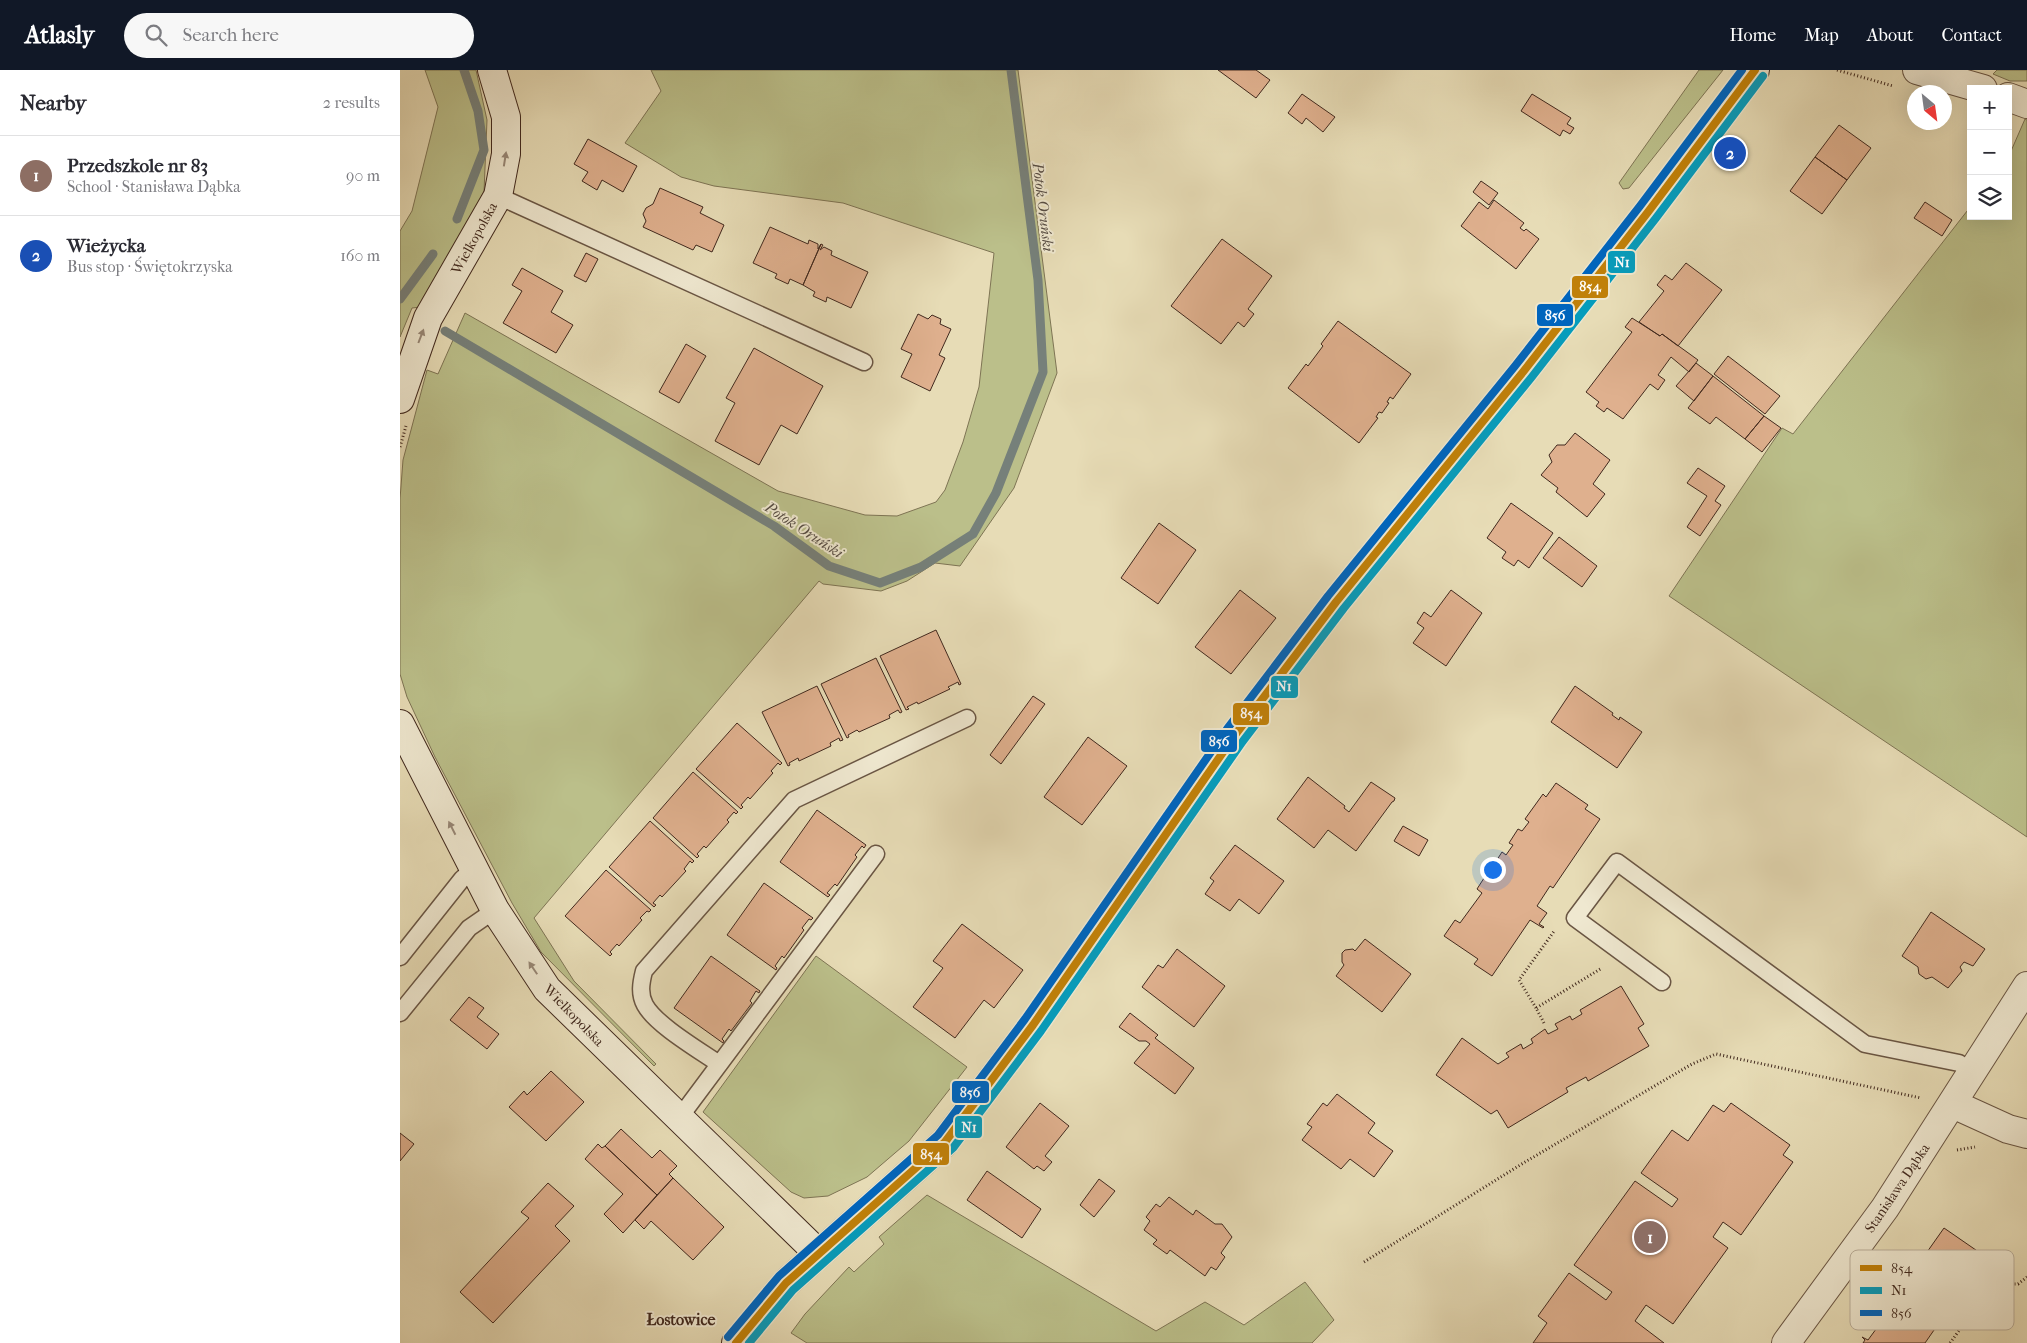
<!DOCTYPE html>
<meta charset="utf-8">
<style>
body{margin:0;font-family:"IM FELL French Canon",serif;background:#f7f7f7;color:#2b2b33}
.controls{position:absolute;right:15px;top:15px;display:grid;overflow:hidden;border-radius:0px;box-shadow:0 5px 20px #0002}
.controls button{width:45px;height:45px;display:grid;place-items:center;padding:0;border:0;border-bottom:1px solid #e1e1e2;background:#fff;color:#2b2b33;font:25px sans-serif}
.compass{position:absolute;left:1507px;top:15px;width:45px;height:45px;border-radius:50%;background:#fff;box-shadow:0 5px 20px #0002;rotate:151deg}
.you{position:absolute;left:1092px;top:799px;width:18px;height:18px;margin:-12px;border:4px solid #fff;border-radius:50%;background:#1a73e8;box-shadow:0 0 0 8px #1a73e833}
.badge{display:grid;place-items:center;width:32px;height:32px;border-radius:50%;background:#111827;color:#fff;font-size:16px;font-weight:700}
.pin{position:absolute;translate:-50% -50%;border:2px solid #fff;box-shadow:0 1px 5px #0006}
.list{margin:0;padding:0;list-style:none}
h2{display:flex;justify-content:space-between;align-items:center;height:65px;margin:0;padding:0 20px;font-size:21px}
h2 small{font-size:16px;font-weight:400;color:#7c7c81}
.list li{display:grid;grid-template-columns:32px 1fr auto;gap:15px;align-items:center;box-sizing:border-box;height:80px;padding:0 20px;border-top:1px solid #e1e1e2}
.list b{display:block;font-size:19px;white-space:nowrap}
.list p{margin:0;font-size:16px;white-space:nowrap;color:#7c7c81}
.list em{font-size:16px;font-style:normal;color:#7c7c81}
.icon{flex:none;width:28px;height:28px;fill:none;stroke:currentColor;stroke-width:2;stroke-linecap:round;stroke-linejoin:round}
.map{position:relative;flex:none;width:1627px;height:1273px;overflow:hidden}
header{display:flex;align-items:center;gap:30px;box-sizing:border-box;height:70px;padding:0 25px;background:#111827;color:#fff}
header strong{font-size:24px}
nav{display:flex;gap:28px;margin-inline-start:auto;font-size:18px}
.search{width:350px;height:45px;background:#f7f7f7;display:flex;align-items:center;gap:12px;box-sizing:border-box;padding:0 18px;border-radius:28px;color:#7c7c81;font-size:19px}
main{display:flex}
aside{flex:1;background:#fff}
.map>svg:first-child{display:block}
.green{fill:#bbbf8a;stroke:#7e7454}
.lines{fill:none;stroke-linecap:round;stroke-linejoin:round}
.stream{stroke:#76807a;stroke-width:9}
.building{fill:#dfb08e;stroke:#41291e}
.lane-casing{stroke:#6a5644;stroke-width:19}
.street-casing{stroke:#6a5644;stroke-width:30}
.secondary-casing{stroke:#41291e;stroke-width:30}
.path{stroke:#41291e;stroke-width:3;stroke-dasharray:1 2.5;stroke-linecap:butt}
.lane{stroke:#efe8d0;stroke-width:16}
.street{stroke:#efe8d0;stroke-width:28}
.secondary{stroke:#efe8d0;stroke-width:28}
.bus-1-casing{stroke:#efe8d0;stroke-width:11}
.bus-2-casing{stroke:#efe8d0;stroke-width:11}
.bus-3-casing{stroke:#efe8d0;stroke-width:11}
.bus-1{stroke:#c08009;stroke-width:8}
.bus-2{stroke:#069cbc;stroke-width:8}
.bus-3{stroke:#0065bd;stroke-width:8}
.oneway{fill:#988877}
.labels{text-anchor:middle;stroke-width:4;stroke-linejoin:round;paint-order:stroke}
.street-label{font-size:14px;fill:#41291e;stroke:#efe8d0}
.water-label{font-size:15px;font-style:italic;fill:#574d44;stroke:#efe8d0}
.quarter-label{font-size:16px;font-weight:bold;fill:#41291e;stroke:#efe8d0}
.key{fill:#efe8d0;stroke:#bbaf9b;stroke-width:1}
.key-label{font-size:14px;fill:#41291e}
.line-badge{stroke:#efe8d0;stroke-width:2}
.badge-label{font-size:14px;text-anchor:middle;font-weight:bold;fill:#fff}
</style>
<header>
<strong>Atlasly</strong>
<div class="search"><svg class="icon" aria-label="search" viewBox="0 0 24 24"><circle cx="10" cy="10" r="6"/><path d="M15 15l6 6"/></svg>Search here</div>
<nav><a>Home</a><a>Map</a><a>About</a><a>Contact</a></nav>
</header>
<main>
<aside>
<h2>Nearby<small>2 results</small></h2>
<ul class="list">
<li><span class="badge" style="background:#8d6e63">1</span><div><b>Przedszkole nr 83</b><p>School · Stanisława Dąbka</p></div><em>90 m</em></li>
<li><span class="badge" style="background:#1a4fb4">2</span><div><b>Wieżycka</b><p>Bus stop · Świętokrzyska</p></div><em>160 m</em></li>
</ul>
</aside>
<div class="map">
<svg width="1627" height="1273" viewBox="0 0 1627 1273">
<rect width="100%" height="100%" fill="#e7dcb6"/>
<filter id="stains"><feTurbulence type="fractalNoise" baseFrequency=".004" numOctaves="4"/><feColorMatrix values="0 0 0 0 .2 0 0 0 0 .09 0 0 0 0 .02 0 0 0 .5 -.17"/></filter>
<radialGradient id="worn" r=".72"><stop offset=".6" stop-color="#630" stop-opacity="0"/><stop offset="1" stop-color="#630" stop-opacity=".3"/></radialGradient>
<path class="green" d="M25,0h51l11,50 -3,72 -16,36 -47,79 -9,1 -12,29v-106l12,-20 26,-104z
M251,0h367l39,303 -43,115 -54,78 -25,-3 -28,18 -26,10 -58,-7 -4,-3 -285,337 40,63 82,83 -2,2 -113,-114 -29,-49 -77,-146 -28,-60 -7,-23v-175l3,-39 24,-90 11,4 27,-61 313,178 87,24 32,1 39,-14 9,-12 18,-48 16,-55 15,-134 -151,-50 -129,-17 -33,-9 -56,-34 36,-52z
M1299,0h24l-94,118 -6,1 -4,-6z
M1597,0h30v11h-17l-17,-7z
M1625,49l2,1v717l-358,-241 113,-168 11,6 178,-228v10h37v-58z
M416,886l151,111 -58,74 -42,36 -39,19 -24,2 -13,-6 -88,-80z
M527,1125l229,136 49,-29 39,23 61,-43 29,38 -22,23h-505l-16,-10 14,-19 44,-47 5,5 30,-28 -5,-7z"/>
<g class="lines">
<path class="stream" d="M57,149l27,-69 -6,-39 -14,-41
M0,229l33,-45
M45,261l329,195 55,40 51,17 41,-16 52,-33 23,-41 47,-121 -5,-92 -27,-210"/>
</g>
<path class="building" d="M818,0h38l14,10 -14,18z
M902,24l33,23 -12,15 -17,-14 -4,6 -14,-11z
M1132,24l39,24 -4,6 7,4 -4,6 -7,-4 -3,6 -39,-25z
M1439,55l32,23 -24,32 -32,-23z
M188,69l49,27 -14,26 -21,-12 -5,10 -15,-9 6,-9 -14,-8z
M1415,87l32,23 -25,34 -32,-23z
M1081,111l17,12 -9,12 -16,-13z
M260,118l43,19 -3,6 24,12 -12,27 -16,-7 -3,5 -50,-23 3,-6 -3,-7 3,-6 7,-4z
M1094,130l30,23 -4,5 4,3 2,-2 13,10 -23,30 -55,-43 18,-24 9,7z
M1525,132l27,18 -10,16 -28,-18z
M370,157l38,17 1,-4 9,4v5l3,-5 -18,41 -13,-6 -2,5 -13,-6 2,-4 -24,-11z
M822,169l50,37 -24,33 6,5 -10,13 -6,-5 -17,22 -50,-38z
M421,174l2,1 -3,5 4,-3 8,4 -1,4 37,17 -17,36 -24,-11 -1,5 -13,-6 2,-4 -12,-7z
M186,183l12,6 -12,23 -12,-6z
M1286,193l36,27 -44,56 -16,-12 -2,2 -21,-14 25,-31 -7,-6 8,-10 7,5z
M122,198l41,23 -12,21 22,13 -17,28 -53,-30 19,-32 -10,-6z
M518,244l10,5 4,-4 9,4 -1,5 11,5 -12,26 6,3 -15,33 -29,-14 11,-23 -11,-5z
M1232,248l28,18 2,-2 36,26 -9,12 -18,-15 -13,18 7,5 -7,10 -8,-6 -27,35 -16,-11 -3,4 -8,-6 3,-4 -13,-10 46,-60 -7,-5z
M938,251l73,53 -18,25 -3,-2 -3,5 2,1 -7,10 -3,-1 -3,5 2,1 -19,25 -71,-55 18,-24 2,2 15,-20 -2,-2z
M286,274l20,12 -27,47 -20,-11z
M354,278l69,38 -26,48 -16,-9 -22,40 -44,-24 20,-38 -9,-5z
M1328,286l52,40 -15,18 -51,-40z
M1296,293l17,13 -19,25 -18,-15z
M1313,306l51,40 -19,23 -29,-22 -6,7 -22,-16z
M1364,346l17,12 -19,24 -17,-13z
M1175,363l35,27 -17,24 12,10 -18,23 -31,-25 2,-4 -17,-13 11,-13 -3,-7 8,-10h8z
M1298,398l27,18 -10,15 6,4 -21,31 -13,-9 20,-31 -20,-13z
M1111,433l42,30 -24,35 -11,-8 -4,6 -12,-8 4,-6 -19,-14z
M759,453l37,27 -38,54 -37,-26z
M1159,467l38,29 -15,21 -39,-29z
M840,520l36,28 -45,56 -36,-27z
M1051,520l31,23 -36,53 -33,-23 11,-15 -7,-5 7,-11 7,5z
M536,560l25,54 -2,1 -1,-3 -10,5 2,2 -32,15 -1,-2 -10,5 2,2 -3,1 -26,-54z
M476,588l26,54 -2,1 -2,-3 -9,5 1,3 -31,14 -2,-2 -9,5 1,2 -2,1 -26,-54z
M417,616l26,54 -3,1 -1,-3 -9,5 1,3 -32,15 -1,-3 -9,5 1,2 -2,1 -26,-54z
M1175,616l38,27 -1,2 7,5 1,-3 22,15 -25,36 -66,-46z
M633,626l12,8 -44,60 -11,-9z
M337,653l45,40 -2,2 -2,-2 -7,8 2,2 -23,26 -2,-2 -7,8 2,2 -2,2 -45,-40z
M688,667l39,29 -45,59 -38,-28z
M293,702l45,40 -2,2 -2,-2 -7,8 2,2 -23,26 -2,-2 -7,8 2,2 -2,2 -44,-40z
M908,707l37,29 -1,2 5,4 22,-30 24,16 -1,3 -2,1 -36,49 -28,-21 -14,18 -37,-29z
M1156,713l32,22 -3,4 15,10 -47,69 -3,-2 -13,20 10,7 -8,11 5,3 -1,1 -13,-8 -38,56 -18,-12 4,-5 -34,-23 11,-16 5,3 22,-30 -5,-4 9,-14 4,3 6,-10 -3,-2 9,-14 4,3 7,-10 -4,-2 9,-14 4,2 7,-9 -4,-3 18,-25 3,3z
M417,740l49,35 -2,3 -2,-2 -7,9 2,2 -20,29 -2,-2 -8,9 3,2 -2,2 -48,-35z
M250,751l44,40 -2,2 -2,-2 -6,8 2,2 -24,26 -2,-2 -7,8 3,2 -2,2 -45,-40z
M1003,756l25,14 -9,16 -25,-15z
M835,775l49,36 -25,33 -20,-15 -9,12 -25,-17 9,-13 -4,-3z
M206,800l45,40 -2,2 -2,-1 -7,7 2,2 -23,26 -2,-2 -7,8 2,2 -2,2 -45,-40z
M364,813l49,35 -2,2 -2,-1 -7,9 2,2 -20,28 -2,-2 -7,10 2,2 -1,2 -49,-35z
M1531,842l54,37 -12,17 -9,-4 -4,5 2,4 -14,17 -16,-11 -6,2 -7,-5 -1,-7 -16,-11z
M562,854l61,46 -29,38 -10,-8 -29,38 -42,-31 30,-39 -10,-7z
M965,869l46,35 -29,38 -46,-36 8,-11 -2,-3v-9l3,-3 8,-1 2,2z
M777,879l48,37 -31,41 -52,-40 16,-22 5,3z
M311,886l49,35 -1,2 -3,-2 -6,10 2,2 -21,28 -2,-2 -7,10 2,2 -1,2 -49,-35z
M1221,916l23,38 -6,4 11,18 -61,35 -2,-4 -20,11 2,4 -60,36 -11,-18 -6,4 -55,-39 26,-37 36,26 11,-7 -3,-4 15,-9 2,5 10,-6 -2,-4 14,-10 3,5 10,-5 -3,-5 15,-8 2,4 10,-6 -2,-4z
M69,927l15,11 -7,9 22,17 -12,15 -37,-29z
M730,943l28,22 -3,3 39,30 -19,26 -41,-31 16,-19 -4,-3h-7l-20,-14z
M151,1001l33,31 -38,39 -37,-34 15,-16 3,4z
M937,1024l38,29 -7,10 25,18 -19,26 -24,-18 -9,10 -39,-29 10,-13 -5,-3 16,-21 4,3z
M640,1033l29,23 -24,30 7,6 -8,9 -7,-5 -3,3 -28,-22z
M1331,1033l59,42 -7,10 10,7 -52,73 -18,-13 -10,15 15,11 -55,76 -27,-19 -11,16 29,22h-131l14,-20 -9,-7 31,-43 37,27 6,-8 -38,-27 61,-84 37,26 6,-8 -37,-26 31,-43 16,11 25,-36 11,7z
M221,1059l31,29 8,-8 17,16 -8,8 4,4 -16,17 -52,-49z
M0,1063l14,11 -14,17z
M198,1074l4,4 3,-2 52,49 -34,38 -19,-19 19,-20 -38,-35z
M587,1101l54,38 -19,29 -55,-38z
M273,1108l51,49 -31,33 -42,-39 -7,8 -9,-9z
M699,1109l16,12 -21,26 -14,-12z
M148,1113l26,23 -19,20 15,15 -77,82 -33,-31 69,-74 -8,-6z
M769,1127l24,18 3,-5 19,14h7l10,13 -11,16 4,4 -9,13 -5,-3 -6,9 -35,-26 -3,4 -14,-10 4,-4 -13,-10 6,-9 -4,-4 10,-13 4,3z
M1544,1158l42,29 -28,40 4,3 -9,13 -5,-3 -23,33h-62l2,-3 -3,-3 6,3 14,-19 -6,-4 4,1 24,-33 -2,-4 6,4 13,-20 -5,-4 1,-1 3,2z"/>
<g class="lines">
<g class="lane-casing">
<path id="lane" d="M98,126l366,166
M0,887l62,-78 11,-10
M1262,912l-87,-64 42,-56 248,182 94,19 13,9
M0,943l69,-85 26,-18
M319,994c-20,-14 -63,-39 -74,-59 -6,-11 -4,-22 -1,-34l150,-171 173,-82
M280,1047l196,-263"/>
</g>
<g class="street-casing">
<path id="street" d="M1517,0l66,19
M1608,27l19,7
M1553,1034l55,25 19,5
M1386,1273l99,-135 142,-222"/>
</g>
<g class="secondary-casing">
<path id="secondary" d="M0,329l28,-81 70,-122 8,-42v-37l-14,-47
M0,654l95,186 52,79 271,264
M336,1273l50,-60 159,-141 88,-117 202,-290 101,-133 187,-230 125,-160 107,-142"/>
</g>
<path class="path" d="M1437,0l56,16
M0,377l6,-21
M1136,938l-17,-28 36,-50
M1144,953l-8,-15 66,-40
M1557,1080l18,-3
M964,1192l161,-100 167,-98 24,-10 205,44
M1593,1214l4,-29
M1550,1273l43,-59h25l9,-7"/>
<use href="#lane" class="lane"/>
<use href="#street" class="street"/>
<use href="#secondary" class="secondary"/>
<g class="bus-1-casing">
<path id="bus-1" d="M336,1273l50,-60 159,-141 88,-117 202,-290 101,-133 187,-230 125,-160 107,-142"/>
</g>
<g class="bus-2-casing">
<path id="bus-2" d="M349,1273l44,-53 160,-142 88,-117 202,-290 101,-133 187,-230 125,-160 107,-142"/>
</g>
<g class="bus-3-casing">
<path id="bus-3" d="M328,1267l51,-61 159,-141 87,-116 202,-290 101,-133 187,-230 125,-160 102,-136"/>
</g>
<use href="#bus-1" class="bus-1"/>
<use href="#bus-2" class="bus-2"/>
<use href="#bus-3" class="bus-3"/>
</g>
<defs><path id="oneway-solid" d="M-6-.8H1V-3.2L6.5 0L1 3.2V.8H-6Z" transform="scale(1.25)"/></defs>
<g class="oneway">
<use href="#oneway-solid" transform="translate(105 89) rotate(-81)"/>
<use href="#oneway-solid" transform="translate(21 266) rotate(-69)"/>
<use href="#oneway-solid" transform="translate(52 758) rotate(-117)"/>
<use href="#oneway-solid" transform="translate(133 898) rotate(-124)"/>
</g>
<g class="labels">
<g class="street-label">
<text transform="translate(74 168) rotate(-61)" y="5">Wielkopolska</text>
<text transform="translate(174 945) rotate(46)" y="5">Wielkopolska</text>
<text transform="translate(1497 1118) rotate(-56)" y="5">Stanisława Dąbka</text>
</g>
<g class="water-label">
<text transform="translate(643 137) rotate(83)" y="5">Potok Oruński</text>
<text transform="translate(404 460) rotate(33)" y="5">Potok Oruński</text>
</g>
<g class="quarter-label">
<text x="281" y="1255">Łostowice</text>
</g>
</g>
<rect x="1450" y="1180" width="164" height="80" rx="8" class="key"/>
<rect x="1460" y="1195" width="22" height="6" fill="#c08009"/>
<rect x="1460" y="1217" width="22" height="7" fill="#069cbc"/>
<rect x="1460" y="1240" width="22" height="6" fill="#0065bd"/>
<g class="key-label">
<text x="1491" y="1203">854</text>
<text x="1491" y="1225">N1</text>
<text x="1491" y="1248">856</text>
</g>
<g class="line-badge">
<rect x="1207" y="180" width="29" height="24" rx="5" fill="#069cbc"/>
<rect x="1171" y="205" width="38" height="24" rx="5" fill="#c08009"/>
<rect x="1136" y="233" width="38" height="24" rx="5" fill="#0065bd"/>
<rect x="870" y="605" width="29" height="24" rx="5" fill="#069cbc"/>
<rect x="832" y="632" width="38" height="24" rx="5" fill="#c08009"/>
<rect x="800" y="659" width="38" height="24" rx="5" fill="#0065bd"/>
<rect x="551" y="1010" width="39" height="24" rx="5" fill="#0065bd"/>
<rect x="554" y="1045" width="29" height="24" rx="5" fill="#069cbc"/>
<rect x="512" y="1072" width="38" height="24" rx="5" fill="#c08009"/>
</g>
<g class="badge-label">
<text x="1222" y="197">N1</text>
<text x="1190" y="221">854</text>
<text x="1155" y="250">856</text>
<text x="884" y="621">N1</text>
<text x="851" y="648">854</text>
<text x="819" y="676">856</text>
<text x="570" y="1027">856</text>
<text x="569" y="1062">N1</text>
<text x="531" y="1089">854</text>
</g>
<rect width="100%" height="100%" filter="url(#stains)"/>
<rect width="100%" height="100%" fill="url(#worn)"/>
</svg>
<div class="controls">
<button>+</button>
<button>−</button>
<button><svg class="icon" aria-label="layers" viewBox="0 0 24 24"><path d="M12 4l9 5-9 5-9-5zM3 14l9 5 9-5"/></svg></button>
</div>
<svg class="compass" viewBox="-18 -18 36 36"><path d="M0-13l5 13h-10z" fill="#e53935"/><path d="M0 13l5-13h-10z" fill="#7c7c81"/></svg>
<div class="you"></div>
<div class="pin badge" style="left:1250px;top:1167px;background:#8d6e63">1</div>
<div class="pin badge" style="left:1330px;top:83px;background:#1a4fb4">2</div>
</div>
</main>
